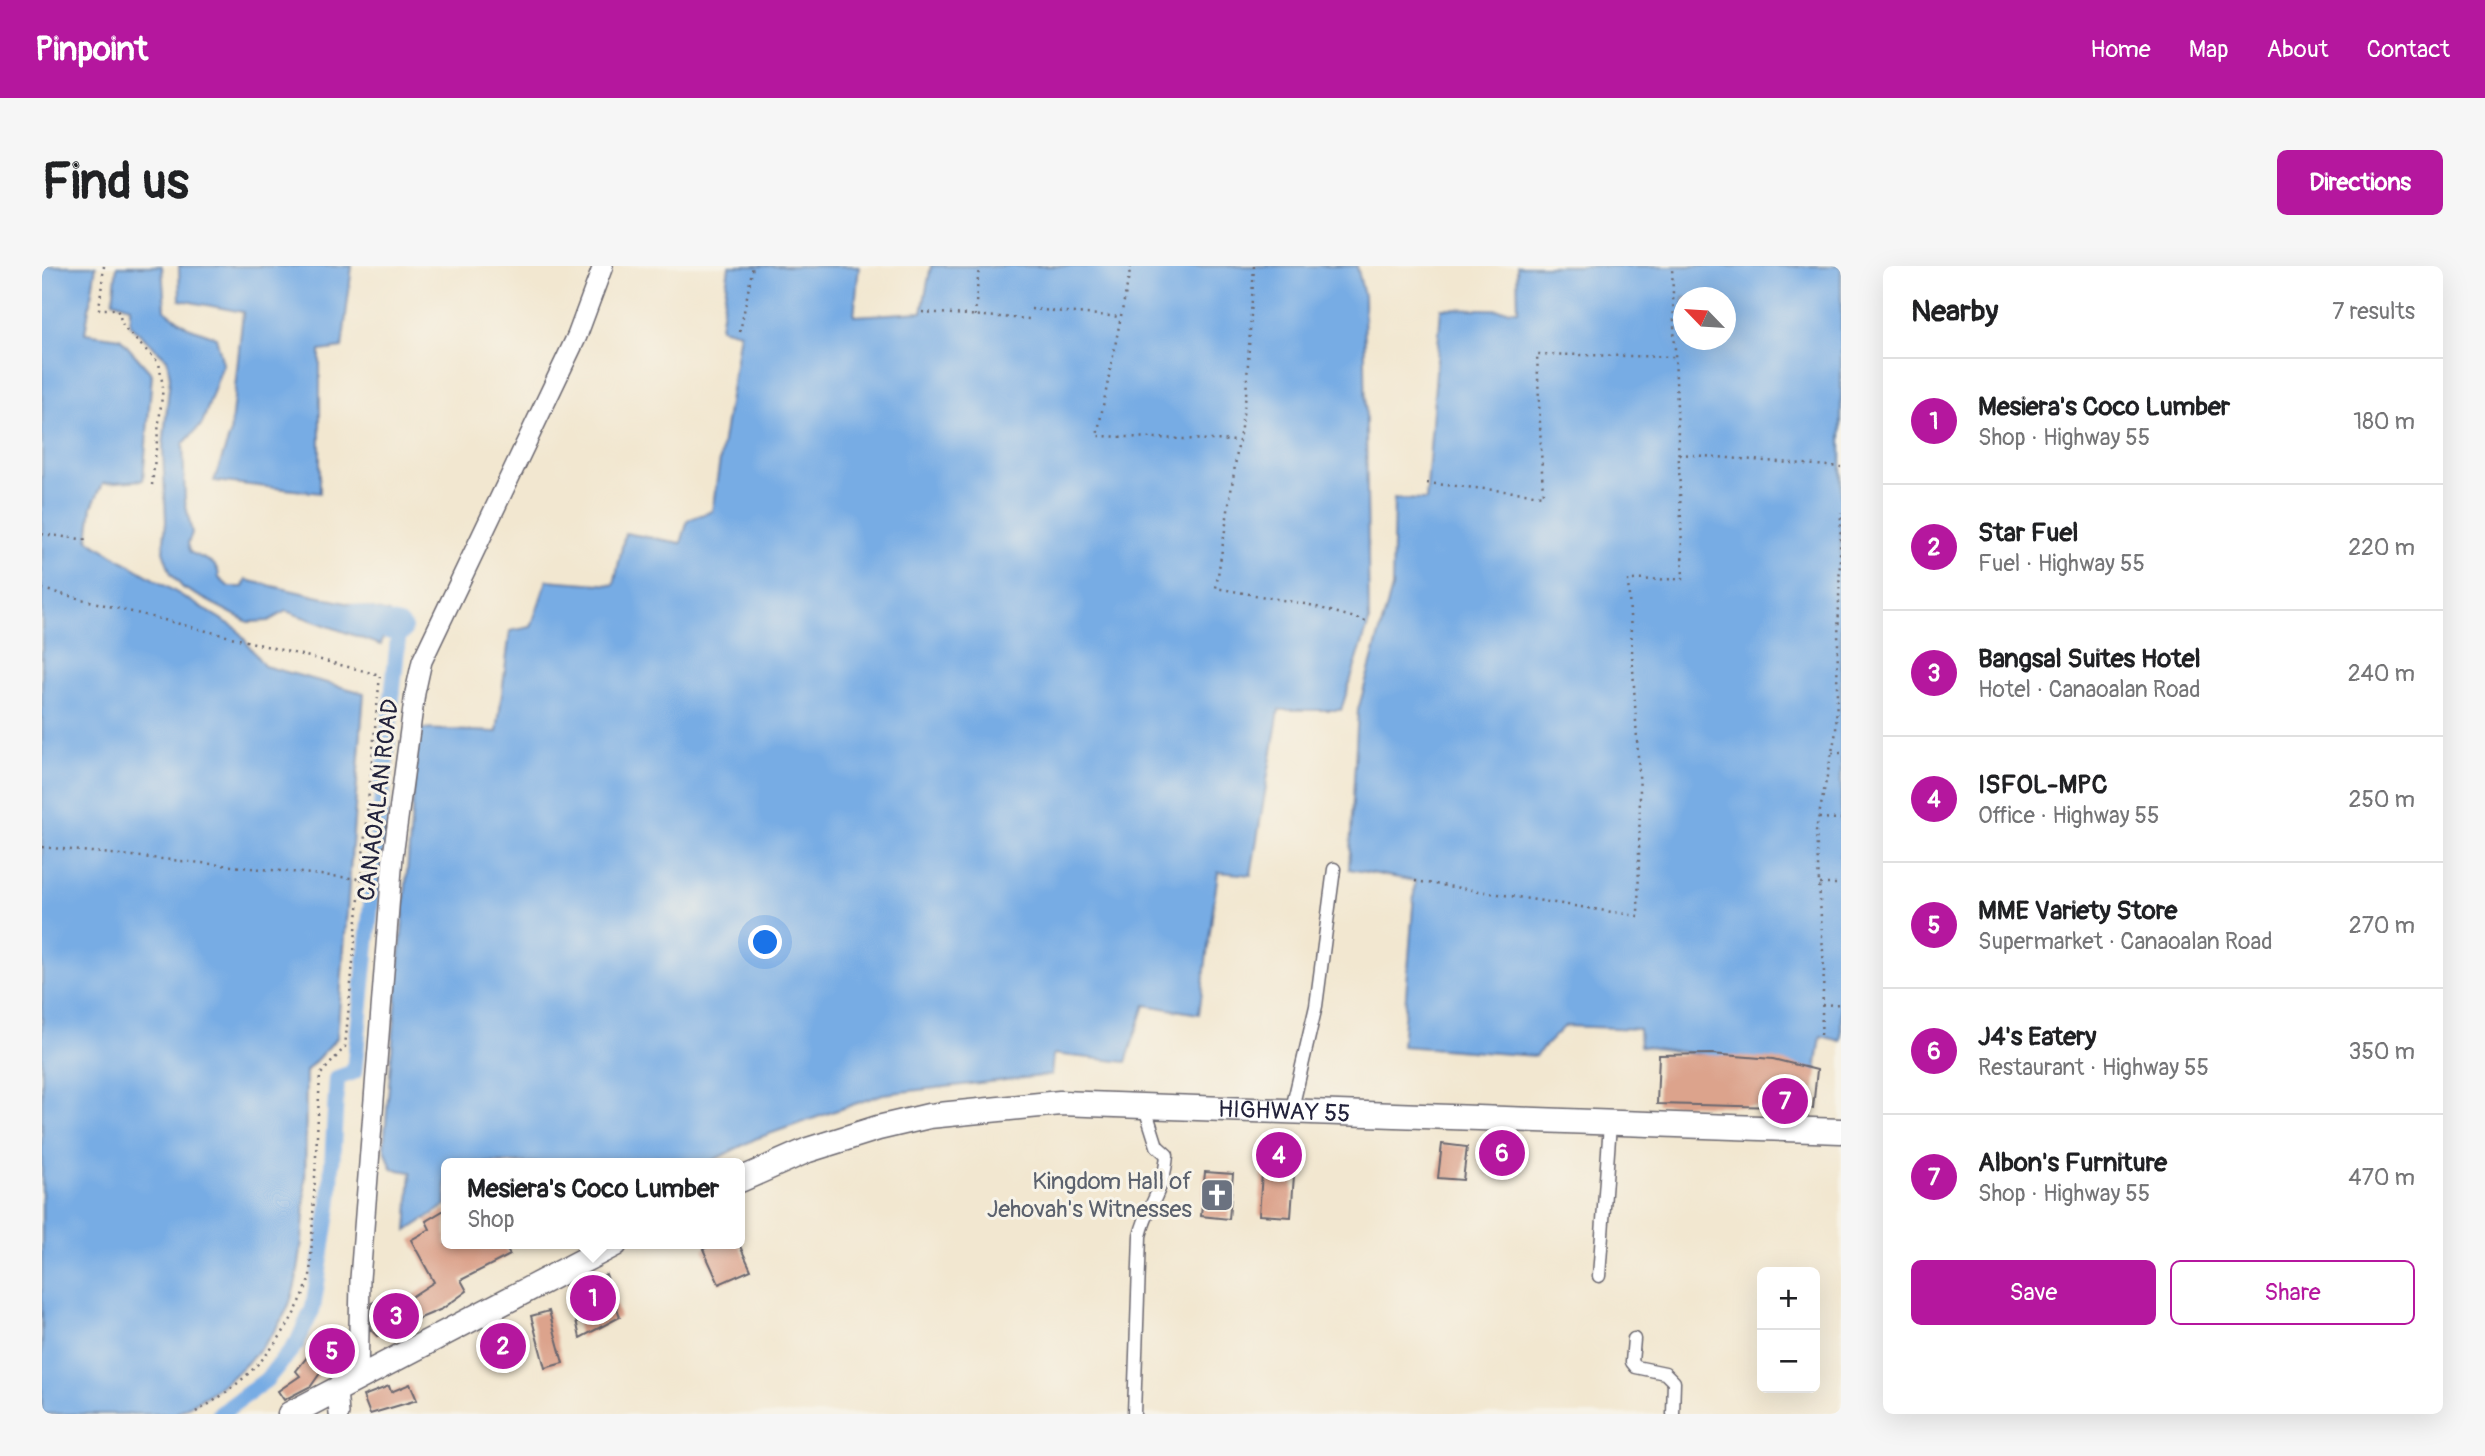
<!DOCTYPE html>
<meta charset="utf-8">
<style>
body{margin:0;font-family:Pangolin,sans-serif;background:#f6f6f6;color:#202124}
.controls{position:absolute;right:21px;bottom:21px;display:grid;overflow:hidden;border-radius:10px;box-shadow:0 7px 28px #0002}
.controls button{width:63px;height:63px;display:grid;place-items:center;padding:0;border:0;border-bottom:2px solid #e0e0e0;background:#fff;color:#202124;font:35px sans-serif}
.compass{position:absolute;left:1631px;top:21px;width:63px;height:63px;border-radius:50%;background:#fff;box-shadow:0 7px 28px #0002;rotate:295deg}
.you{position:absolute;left:724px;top:677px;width:24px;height:24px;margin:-18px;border:5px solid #fff;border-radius:50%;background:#1a73e8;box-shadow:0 0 0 10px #1a73e833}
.badge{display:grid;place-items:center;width:46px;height:46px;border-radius:50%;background:#b5179e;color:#fff;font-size:23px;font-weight:700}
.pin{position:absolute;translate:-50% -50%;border:4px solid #fff;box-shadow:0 2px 7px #0006}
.popup{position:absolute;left:399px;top:892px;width:304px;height:91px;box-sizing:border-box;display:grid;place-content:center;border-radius:10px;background:#fff;filter:drop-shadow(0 2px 5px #0005);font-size:23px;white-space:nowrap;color:#757577}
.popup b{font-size:26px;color:#202124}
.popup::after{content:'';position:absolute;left:50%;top:100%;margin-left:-14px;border:14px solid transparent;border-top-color:#fff}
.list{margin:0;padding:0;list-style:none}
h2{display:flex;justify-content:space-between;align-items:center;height:91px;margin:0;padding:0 28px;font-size:30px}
h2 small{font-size:23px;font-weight:400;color:#757577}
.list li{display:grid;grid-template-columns:46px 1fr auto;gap:21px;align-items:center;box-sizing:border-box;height:126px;padding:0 28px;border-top:2px solid #e0e0e0}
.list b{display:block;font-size:26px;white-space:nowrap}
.list p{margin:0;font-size:23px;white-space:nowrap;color:#757577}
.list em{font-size:23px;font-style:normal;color:#757577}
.actions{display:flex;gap:14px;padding:21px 28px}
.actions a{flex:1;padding:16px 0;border:2px solid #b5179e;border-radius:10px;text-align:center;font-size:24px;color:#b5179e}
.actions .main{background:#b5179e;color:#fff}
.map{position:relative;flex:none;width:1799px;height:1148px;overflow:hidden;border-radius:10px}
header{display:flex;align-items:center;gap:42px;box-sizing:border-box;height:98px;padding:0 35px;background:#b5179e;color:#fff}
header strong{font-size:33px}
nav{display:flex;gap:38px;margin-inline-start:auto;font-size:24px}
.intro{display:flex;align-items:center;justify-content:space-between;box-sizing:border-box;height:168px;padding:0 42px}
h1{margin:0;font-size:49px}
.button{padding:18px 32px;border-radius:10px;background:#b5179e;color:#fff;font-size:24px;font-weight:700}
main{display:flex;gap:42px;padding:0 42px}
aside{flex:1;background:#fff;border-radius:10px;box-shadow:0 7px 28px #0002}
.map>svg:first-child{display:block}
.water{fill:#77ace4;stroke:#4c6790;stroke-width:2;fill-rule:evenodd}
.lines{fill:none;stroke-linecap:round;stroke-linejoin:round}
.canal{stroke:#77ace4;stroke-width:16}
.river{stroke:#77ace4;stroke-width:26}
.building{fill:#dca38c}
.street-casing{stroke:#6b676f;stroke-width:15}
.secondary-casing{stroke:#6b676f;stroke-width:22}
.highway-casing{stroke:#6b676f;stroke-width:27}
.path{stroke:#6b676f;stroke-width:2.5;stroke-dasharray:2 5;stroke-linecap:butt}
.street{stroke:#fff;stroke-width:12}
.secondary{stroke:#fff;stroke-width:19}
.highway{stroke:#fff;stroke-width:24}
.labels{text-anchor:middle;stroke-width:6;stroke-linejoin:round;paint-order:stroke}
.street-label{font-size:24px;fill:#22223b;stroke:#f7f3e8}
.worship-label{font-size:24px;fill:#5b616d;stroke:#f7f3e8;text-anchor:end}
</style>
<header>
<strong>Pinpoint</strong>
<nav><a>Home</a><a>Map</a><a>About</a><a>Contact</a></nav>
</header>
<div class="intro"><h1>Find us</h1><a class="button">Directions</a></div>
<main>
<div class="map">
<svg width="1799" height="1148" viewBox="0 0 1799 1148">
<rect width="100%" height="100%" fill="#f7f3e8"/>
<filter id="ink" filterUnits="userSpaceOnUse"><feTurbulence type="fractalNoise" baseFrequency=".0143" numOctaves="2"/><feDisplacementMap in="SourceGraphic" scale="14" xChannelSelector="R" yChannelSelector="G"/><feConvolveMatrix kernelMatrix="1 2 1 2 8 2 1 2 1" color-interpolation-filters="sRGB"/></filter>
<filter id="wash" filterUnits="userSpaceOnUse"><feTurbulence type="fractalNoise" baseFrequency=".00686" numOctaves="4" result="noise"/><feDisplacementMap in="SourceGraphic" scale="28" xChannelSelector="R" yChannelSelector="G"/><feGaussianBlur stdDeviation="1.57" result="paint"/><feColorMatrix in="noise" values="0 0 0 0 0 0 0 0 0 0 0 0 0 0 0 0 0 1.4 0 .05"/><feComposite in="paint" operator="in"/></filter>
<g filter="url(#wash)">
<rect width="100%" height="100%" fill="#f2e7d0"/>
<path class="water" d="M0,0h54l-11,67 35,5 32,36 -9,106 -40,3 -11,23 -4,34 148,88 28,38 100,27 -27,345 -31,33c-2,60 6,196 -22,244 -24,43 -65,76 -109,99h-133z
M75,0h45l3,44 23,17 28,10 7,27 -21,60 -19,20 2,57 7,32 -4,10 2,9c13,8 29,8 29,26l10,9h14l3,-7 143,33 -8,32 -95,-34 -18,10 -20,1 -65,-34 -12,-14 -8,-23 3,-30 -3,-73 7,-71 -3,-18 -37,-34v-18l-17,-6z
M137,0h173l-10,82 -22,3v142l-106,-12 16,-46 13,-123 -63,-12z
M687,0h130l-5,50 68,-4 9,-46h426l7,30 5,326 -28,88h-62l-28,165 -33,-3 -19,142 -54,-9 -19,57 -73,-8 -2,21 -168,19 -128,45 -47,24h-262v42l-39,26 4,-59 -19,-3 -8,-23 35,-417 78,3 13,-101 21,-4 16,-47 67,5 11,-52 56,10 7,-23 24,-9 28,-178 -20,-5z
M1475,0h324v775l-20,-5 -5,35 -176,-25 -1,-17 -74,-3 -30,30 -133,-10 13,-165 -66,-12 9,-159 34,-122 2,-89 32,1 15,-192 77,2zM1642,32h42v42h-42z"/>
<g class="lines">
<path class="canal" d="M178,1148l46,-34 31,-37 16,-35 17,-108 7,-122 17,-6 45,-443"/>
<path class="river" d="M311,351l46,12"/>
</g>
<g id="blocks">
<path class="building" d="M1669,788l62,5 44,11 -4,38 -156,-4 2,-49z
M1400,878l25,3 -4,33 -25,-2z
M1222,879l32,2 -5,70 -32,-2z
M1446,881l21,1 -2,27 -21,-1z
M1163,906l28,2 -4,45 -28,-3z
M404,943v35h57l7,11 -49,25 6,11 -25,18 -65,27 -6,-6 1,-27 25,-12 6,11 31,-20 -23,-42 19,-11 -4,-8z
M673,978h24l12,26 -32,14 -16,-35z
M564,1008l14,43 -40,21 -10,-45z
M507,1045l14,52 -18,5 -14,-52z
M463,1066l9,21 -14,7 -9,-21z
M282,1070l15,10 -28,40 -27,14 -6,-9 22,-15 -4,-5z
M368,1118l7,16 -47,14 -7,-18 26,-10 2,6z"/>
</g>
</g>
<g filter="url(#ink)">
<use href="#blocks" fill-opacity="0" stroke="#6b676f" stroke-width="2"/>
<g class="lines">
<g class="street-casing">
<path id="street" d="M1249,847l25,-107 18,-137
M1557,1010l11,-152
M1592,1073l-2,23 4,5 29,6 9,9 -1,32
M1092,1148l6,-178c8,-33 24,-44 27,-81l-10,-9 -13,-41"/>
</g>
<g class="secondary-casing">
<path id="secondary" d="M316,1113l2,-100 33,-423 22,-163 7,-32 155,-325 26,-70
M295,1124l2,24"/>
</g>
<g class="highway-casing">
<g id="highway">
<path id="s1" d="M698,914l68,-30 70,-22 51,-12 131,-13 781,28"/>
<path d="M248,1148l325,-170"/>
</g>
</g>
<path class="path" d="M62,0l-5,43h18l7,19 35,35 4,24 -11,98
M1089,0l-34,170 142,5
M1212,0l-8,129 -30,193 94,17 59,17
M989,43l90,8
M880,46l108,7
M933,50l4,-50
M698,66l13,-66
M1637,188l162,13
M1385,217l116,12 -6,-141 138,3
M0,268l46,6
M0,323l338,86 -35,372 -25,28 -10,202c-21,61 -61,106 -118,137
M1790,487h9
M1777,552l22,1
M0,581l319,32
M1373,615l223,35 2,-124 -12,-212 55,-1 -11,-313
M1778,618h21
M1780,739l19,-1
M1779,769l3,-65 -8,-140 20,-98 5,-220"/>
<use href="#street" class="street"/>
<use href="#secondary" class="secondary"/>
<use href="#highway" class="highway"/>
</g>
</g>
<defs>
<g id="church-square" transform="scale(1.75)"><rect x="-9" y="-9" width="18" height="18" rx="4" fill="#6b7280" stroke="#f7f3e8"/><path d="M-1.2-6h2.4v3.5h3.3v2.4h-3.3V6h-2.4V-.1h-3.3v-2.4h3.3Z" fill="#fff"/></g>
</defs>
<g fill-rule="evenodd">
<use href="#church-square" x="1175" y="929"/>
</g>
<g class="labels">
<g class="street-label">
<text transform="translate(336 534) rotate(-83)" y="8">CANAOALAN ROAD</text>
<text dy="8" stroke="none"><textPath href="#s1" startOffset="556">HIGHWAY 55</textPath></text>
</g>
<g class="worship-label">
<text x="1150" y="923">Kingdom Hall of<tspan x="1150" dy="28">Jehovah's Witnesses</tspan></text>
</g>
</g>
</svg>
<div class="controls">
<button>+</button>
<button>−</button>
</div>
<svg class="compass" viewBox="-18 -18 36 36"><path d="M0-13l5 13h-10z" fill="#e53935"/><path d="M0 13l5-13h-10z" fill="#757577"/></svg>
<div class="you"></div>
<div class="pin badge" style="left:551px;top:1032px">1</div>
<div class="popup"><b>Mesiera's Coco Lumber</b>Shop</div>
<div class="pin badge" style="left:461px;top:1080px">2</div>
<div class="pin badge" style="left:354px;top:1050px">3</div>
<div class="pin badge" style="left:1237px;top:889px">4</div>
<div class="pin badge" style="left:290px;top:1085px">5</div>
<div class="pin badge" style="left:1460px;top:887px">6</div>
<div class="pin badge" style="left:1743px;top:835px">7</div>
</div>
<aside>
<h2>Nearby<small>7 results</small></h2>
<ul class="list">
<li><span class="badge">1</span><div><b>Mesiera's Coco Lumber</b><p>Shop · Highway 55</p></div><em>180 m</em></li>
<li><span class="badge">2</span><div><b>Star Fuel</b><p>Fuel · Highway 55</p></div><em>220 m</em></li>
<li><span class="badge">3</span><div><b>Bangsal Suites Hotel</b><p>Hotel · Canaoalan Road</p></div><em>240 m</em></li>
<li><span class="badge">4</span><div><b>ISFOL-MPC</b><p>Office · Highway 55</p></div><em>250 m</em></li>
<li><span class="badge">5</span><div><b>MME Variety Store</b><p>Supermarket · Canaoalan Road</p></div><em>270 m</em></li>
<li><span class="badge">6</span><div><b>J4's Eatery</b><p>Restaurant · Highway 55</p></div><em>350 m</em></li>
<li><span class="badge">7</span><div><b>Albon's Furniture</b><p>Shop · Highway 55</p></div><em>470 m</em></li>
</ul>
<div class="actions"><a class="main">Save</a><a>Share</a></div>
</aside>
</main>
